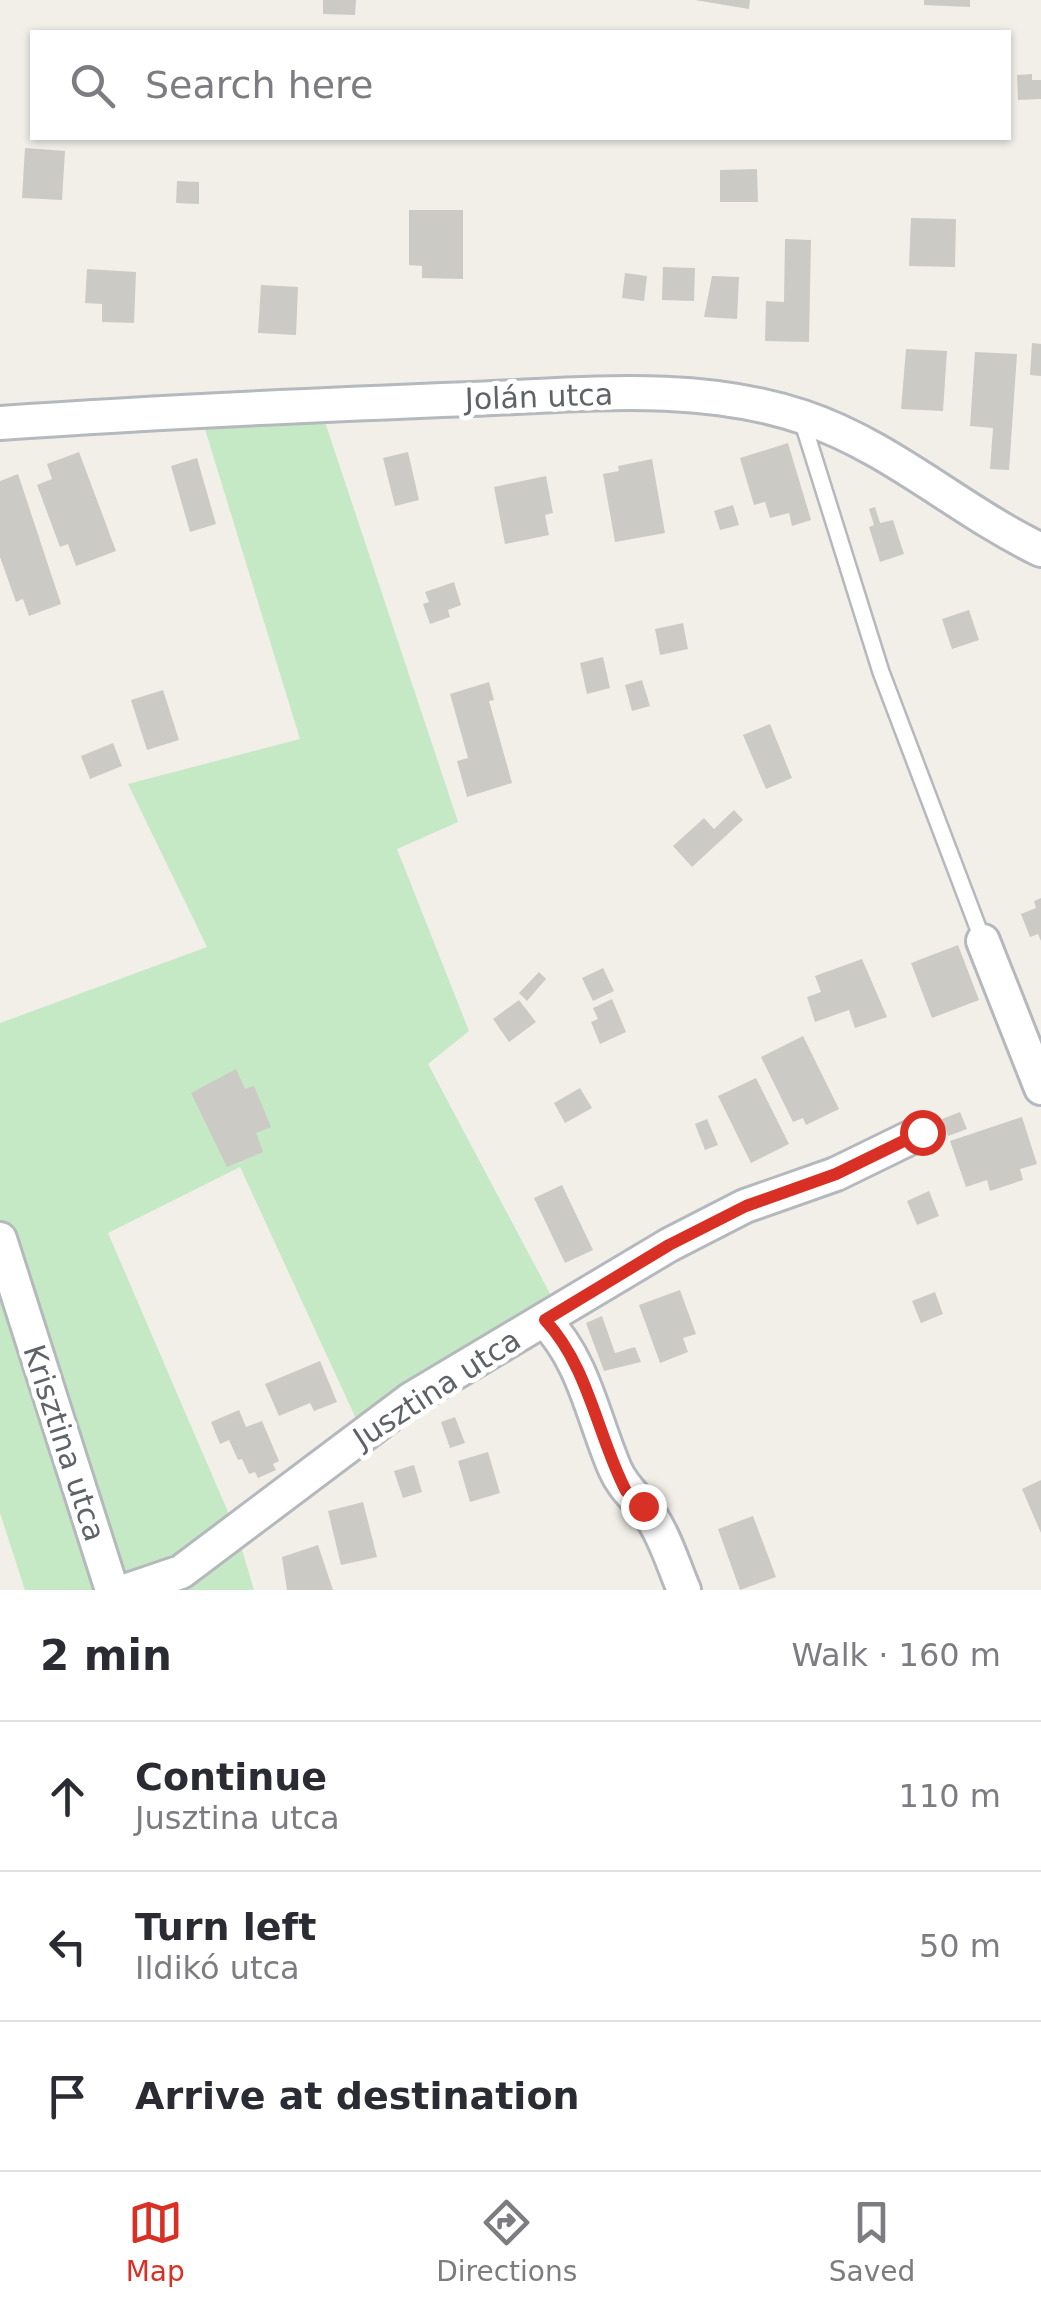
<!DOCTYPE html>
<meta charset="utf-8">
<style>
body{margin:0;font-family:"DejaVu Sans",sans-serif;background:#f2f2f3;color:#2b2b33}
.stop{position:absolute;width:30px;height:30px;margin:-22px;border:8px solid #d93025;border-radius:50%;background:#fff}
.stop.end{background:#d93025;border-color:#fff;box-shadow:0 2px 10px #0008}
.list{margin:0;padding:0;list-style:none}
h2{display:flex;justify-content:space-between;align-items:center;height:130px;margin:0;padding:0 40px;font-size:42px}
h2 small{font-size:32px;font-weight:400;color:#7c7c81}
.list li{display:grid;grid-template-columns:65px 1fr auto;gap:30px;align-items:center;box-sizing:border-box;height:150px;padding:0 40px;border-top:2px solid #e1e1e2}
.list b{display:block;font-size:38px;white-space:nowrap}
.list p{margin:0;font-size:32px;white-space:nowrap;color:#7c7c81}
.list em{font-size:32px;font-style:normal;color:#7c7c81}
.icon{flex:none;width:55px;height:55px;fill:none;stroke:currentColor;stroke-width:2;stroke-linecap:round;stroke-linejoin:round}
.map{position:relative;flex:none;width:1041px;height:1590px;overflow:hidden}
.search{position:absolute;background:#fff;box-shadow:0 2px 8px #0004;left:30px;right:30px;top:30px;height:110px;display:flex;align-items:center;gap:25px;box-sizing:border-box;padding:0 35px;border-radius:0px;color:#7c7c81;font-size:38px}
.sheet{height:580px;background:#fff}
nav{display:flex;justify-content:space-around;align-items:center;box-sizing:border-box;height:140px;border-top:2px solid #e1e1e2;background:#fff;font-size:28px;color:#7c7c81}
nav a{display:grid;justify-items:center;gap:5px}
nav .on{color:#d93025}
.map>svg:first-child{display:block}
.green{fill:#c5e8c5}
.building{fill:#cccac5}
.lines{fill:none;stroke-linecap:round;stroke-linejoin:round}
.lane-casing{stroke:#b5b8bc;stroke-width:20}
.street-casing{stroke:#b5b8bc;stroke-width:38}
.lane{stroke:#fff;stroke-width:15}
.street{stroke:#fff;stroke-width:32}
.route{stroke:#d93025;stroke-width:12}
.labels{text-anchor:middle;stroke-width:10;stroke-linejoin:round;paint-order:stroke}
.street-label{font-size:30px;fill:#5f6368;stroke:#fff}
</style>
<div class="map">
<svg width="1041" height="1590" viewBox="0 0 1041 1590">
<rect width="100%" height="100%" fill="#f1efe8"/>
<path class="green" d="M322,413l136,409 -61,27 72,182 -41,33 128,241 -198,118 -118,-256 -132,66 129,300 17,57h-229l-25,-77v-490l207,-76 -79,-163 172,-45 -99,-323z"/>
<path class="building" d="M323,0h33l-1,15 -32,-1z
M695,0h55l-1,9z
M924,0h46v7l-46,-2z
M1032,74v6h9v19l-23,1 -1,-25z
M25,148l40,3 -3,49 -40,-2z
M757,169l1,33h-38v-32z
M177,181l22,1v22l-23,-1z
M409,210h54v69l-41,-1v-12l-13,-1z
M911,218l45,1 -1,48 -46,-1z
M785,239l26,1 -2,102 -44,-1 1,-40 18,1z
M663,267l32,1 -1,33 -32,-1z
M87,269l49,3 -2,51 -32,-1v-18l-17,-1z
M625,273l22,3 -3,25 -22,-3z
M712,276l27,1 -2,42 -33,-2z
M261,285l37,2 -2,48 -38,-2z
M1032,343l9,1v32l-11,-1z
M906,349l41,2 -4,60 -42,-2z
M975,352l42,2 -8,116 -19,-1 3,-41 -23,-2z
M788,443l23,77 -19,6 -3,-13 -19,5 -5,-16 -11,3 -14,-47z
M79,452l37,99 -40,15 -8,-22 -8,3 -23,-62 15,-6 -5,-15z
M408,452l11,48 -24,6 -12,-48z
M197,458l19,66 -26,8 -19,-66z
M652,459l13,74 -50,9 -12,-68 16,-3 -1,-5z
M18,474l43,130 -32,12 -6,-17 -7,3 -16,-45v-76z
M546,476l7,37 -8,2 4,20 -44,9 -11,-57z
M733,505l6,20 -19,5 -6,-19z
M875,507l5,16 13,-3 11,34 -24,8 -11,-35 5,-2 -5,-16z
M454,582l7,23 -13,5 2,7 -20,7 -7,-20 6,-2 -4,-10z
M969,610l10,30 -27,9 -10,-30z
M683,623l5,26 -28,6 -5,-26z
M603,657l7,31 -23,6 -7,-31z
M642,680l8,26 -18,5 -7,-26z
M489,682l5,18 -5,1 23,82 -45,14 -10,-36 11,-3 -18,-64z
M163,690l16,50 -32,10 -16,-50z
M770,724l22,54 -26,11 -23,-54z
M113,743l9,23 -32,13 -9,-23z
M734,810l9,10 -51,47 -19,-21 31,-28 10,11z
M1041,898v43l-3,-7 -8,3 -9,-23 15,-6 -2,-7z
M958,945l21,55 -47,18 -21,-55z
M862,959l25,58 -32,11 -6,-18 -34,12 -8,-25 14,-5 -6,-16z
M603,968l11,23 -21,10 -11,-23z
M539,972l7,7 -19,22 -8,-8z
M612,999l14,33 -26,12 -9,-22 7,-3 -5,-11z
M519,1000l17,22 -27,20 -16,-23z
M803,1036l36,73 -33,16 -3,-7 -10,4 -32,-65z
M236,1069l9,20 9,-3 17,41 -15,6 7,19 -36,15 -36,-74z
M756,1078l33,66 -38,19 -33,-67z
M580,1088l12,20 -27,15 -11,-20z
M960,1112l7,17 -19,7 -6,-17z
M1022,1117l15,47 -17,5 3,11 -33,11 -3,-11 -21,7 -16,-46z
M707,1119l11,26 -13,5 -10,-26z
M562,1185l31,65 -28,13 -31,-65z
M929,1191l10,25 -22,9 -10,-24z
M680,1290l16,44 -13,4 5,14 -28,11 -21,-58z
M935,1292l8,22 -22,9 -9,-22z
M602,1316l13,37 20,-6 6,15 -37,9 -18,-48z
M320,1361l17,41 -23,9 -4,-8 -31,13 -14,-32z
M239,1410l7,17 16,-6 17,40 -6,3 3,6 -18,8 -3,-6 -6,2 -7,-15 -4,1 -9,-20 -9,4 -9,-22z
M455,1417l10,26 -15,5 -9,-26z
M488,1452l12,41 -30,9 -12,-41z
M414,1465l8,27 -19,6 -9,-27z
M1041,1480v53l-19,-44z
M363,1502l14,55 -36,8 -13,-54z
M753,1516l23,61 -36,13 -22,-61z
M318,1545l15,45h-46l-5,-33z"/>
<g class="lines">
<g class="lane-casing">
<path id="lane" d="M802,420l79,252 102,269"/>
</g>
<g class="street-casing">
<path id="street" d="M0,423c157,-11 314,-18 471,-24 110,-4 225,-18 332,18 89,30 155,93 238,133
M983,941l58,147
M0,1239l112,351
M545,1321c39,40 48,97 70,148 9,21 25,31 37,49 14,21 22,49 32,72
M128,1590l53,-18 230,-173 258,-154 76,-39 91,-32 86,-42"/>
</g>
<use href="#lane" class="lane"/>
<use href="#street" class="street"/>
</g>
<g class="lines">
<path class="route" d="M643,1506l-17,-15c-29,-56 -37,-124 -81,-171l124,-75 77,-39 90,-32 86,-42"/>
</g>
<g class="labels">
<g class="street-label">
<text transform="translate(539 397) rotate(-2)" y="10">Jolán utca</text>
<text transform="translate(437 1389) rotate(-33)" y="10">Jusztina utca</text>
<text transform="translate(64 1443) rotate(72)" y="10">Krisztina utca</text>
</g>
</g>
</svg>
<div class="stop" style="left:922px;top:1132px"></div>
<div class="stop end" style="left:643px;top:1506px"></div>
<div class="search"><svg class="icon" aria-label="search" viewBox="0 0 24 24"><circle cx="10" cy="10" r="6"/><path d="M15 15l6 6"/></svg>Search here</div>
</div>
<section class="sheet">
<h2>2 min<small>Walk · 160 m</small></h2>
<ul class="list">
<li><svg class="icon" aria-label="ahead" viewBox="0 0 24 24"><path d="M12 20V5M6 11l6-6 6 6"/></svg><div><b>Continue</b><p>Jusztina utca</p></div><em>110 m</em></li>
<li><svg class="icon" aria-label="left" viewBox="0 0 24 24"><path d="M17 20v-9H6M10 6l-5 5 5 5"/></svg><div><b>Turn left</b><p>Ildikó utca</p></div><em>50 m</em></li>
<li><svg class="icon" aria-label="arrive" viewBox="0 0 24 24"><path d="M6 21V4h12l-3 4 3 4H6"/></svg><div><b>Arrive at destination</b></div></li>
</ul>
</section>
<nav>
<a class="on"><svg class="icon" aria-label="map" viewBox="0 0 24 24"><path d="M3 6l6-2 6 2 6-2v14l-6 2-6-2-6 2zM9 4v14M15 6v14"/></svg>Map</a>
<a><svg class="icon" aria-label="directions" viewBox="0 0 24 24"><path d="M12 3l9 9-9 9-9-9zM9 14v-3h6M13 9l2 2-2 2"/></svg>Directions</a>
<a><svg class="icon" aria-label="saved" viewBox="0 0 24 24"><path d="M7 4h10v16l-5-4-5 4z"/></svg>Saved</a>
</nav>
